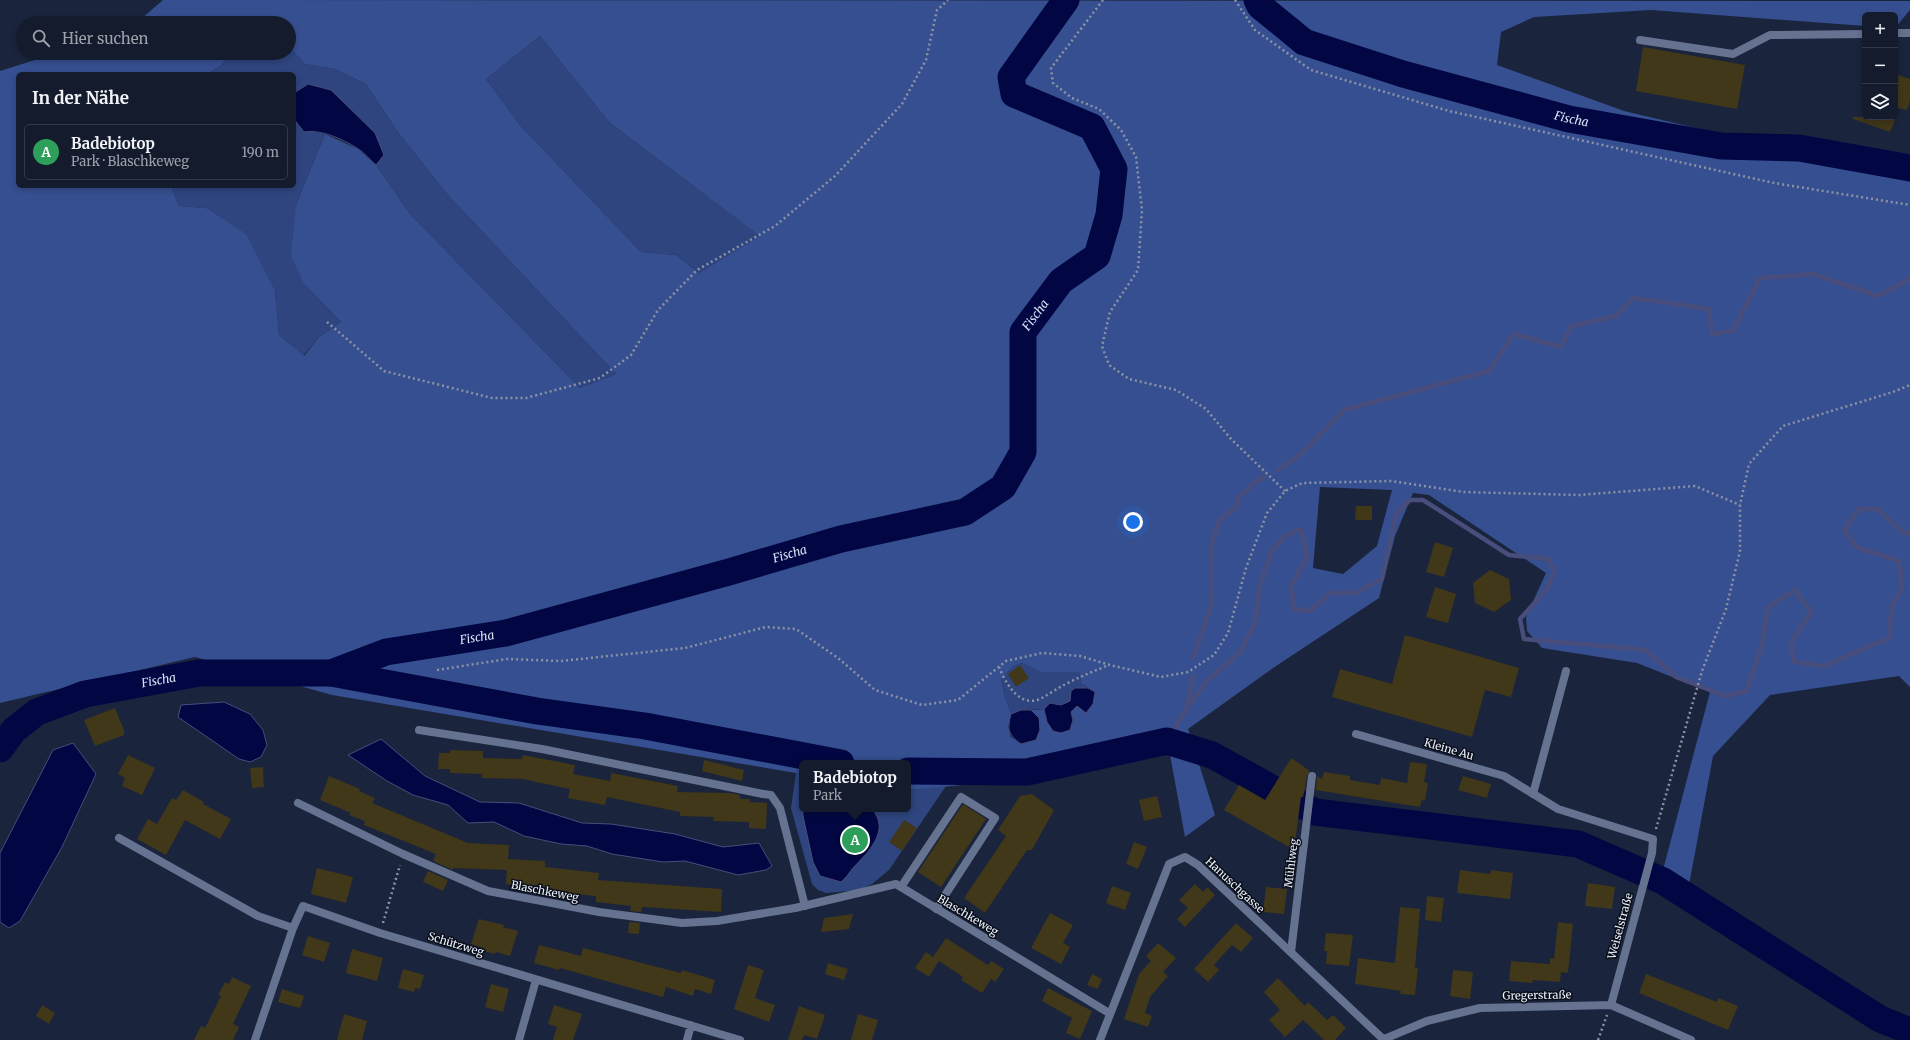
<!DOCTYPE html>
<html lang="de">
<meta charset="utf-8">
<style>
body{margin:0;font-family:Merriweather,serif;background:#212839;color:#f1f3f6}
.controls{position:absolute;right:12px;top:12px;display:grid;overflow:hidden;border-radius:6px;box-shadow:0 2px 6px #0003}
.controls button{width:36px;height:36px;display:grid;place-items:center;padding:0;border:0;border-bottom:1px solid #333949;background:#141b2d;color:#f1f3f6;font:20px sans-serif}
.you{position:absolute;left:1133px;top:522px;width:14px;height:14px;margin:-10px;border:3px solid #fff;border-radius:50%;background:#1a73e8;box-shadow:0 0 0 6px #1a73e833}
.badge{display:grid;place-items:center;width:26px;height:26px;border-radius:50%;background:#d9b334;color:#fff;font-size:13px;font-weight:700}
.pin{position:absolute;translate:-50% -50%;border:2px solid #fff;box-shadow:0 1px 4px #0006}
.popup{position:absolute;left:799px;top:760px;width:112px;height:52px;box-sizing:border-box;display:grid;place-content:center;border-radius:6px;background:#141b2d;filter:drop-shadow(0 1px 3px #0005);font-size:13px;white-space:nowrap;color:#9da1aa}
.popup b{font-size:15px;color:#f1f3f6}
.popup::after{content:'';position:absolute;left:50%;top:100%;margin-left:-8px;border:8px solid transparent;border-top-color:#141b2d}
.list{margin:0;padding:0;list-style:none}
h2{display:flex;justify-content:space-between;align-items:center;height:52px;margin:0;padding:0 16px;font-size:17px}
h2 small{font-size:13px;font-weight:400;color:#9da1aa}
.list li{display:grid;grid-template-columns:26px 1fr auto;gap:12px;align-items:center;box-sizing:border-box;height:56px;margin:0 8px 8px;padding:0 8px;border:1px solid #333949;border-radius:6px}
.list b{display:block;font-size:15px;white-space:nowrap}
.list p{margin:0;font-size:13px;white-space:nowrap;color:#9da1aa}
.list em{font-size:13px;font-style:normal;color:#9da1aa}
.icon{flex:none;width:22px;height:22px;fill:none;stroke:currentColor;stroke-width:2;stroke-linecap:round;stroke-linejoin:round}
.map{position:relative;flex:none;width:1910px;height:1040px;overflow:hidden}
.search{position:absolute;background:#141b2d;box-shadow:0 2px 6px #0003;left:16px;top:16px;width:280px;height:44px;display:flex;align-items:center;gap:10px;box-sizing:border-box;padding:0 14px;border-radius:22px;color:#9da1aa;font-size:15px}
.panel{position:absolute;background:#141b2d;box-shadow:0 2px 6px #0003;left:16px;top:72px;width:280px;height:116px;border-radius:6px}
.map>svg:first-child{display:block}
.green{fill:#2e457f}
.forest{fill:#364f90;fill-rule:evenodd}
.water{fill:#020743;stroke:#484d7b}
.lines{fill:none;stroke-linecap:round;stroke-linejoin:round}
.stream{stroke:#484d7b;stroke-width:4.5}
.river{stroke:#020743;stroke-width:27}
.building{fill:#413719}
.path{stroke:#8c93a5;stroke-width:2.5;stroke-dasharray:2 3;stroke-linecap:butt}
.lane{stroke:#657290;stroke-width:8}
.street{stroke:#657290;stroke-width:8}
.labels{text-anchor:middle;stroke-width:3;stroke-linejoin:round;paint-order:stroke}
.street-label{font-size:11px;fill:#eaf0fd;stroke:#090e18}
.water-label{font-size:12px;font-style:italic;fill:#d9e2f5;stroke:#090e18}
</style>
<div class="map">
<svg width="1910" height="1040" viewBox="0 0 1910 1040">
<rect width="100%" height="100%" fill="#1a243c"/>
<path class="green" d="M540,36l69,86 152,114 -62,37 -23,-18 -35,-3 -121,-127 -34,-46z
M289,47l16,17 30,5 31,15 31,47 50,63 169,180 -36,14 -170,-174 -34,-49 8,-10 -76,-71 -14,9v-19h-87l15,-9 6,-12h61z
M294,119l10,13 7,-1 14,3 -29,71 8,79 37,38 -22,15 -16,19 -24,-21 -4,-44 -69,-83 -27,-2 -8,-20h123z
M1022,663l19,9h38l2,11 7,5h-13l-4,3 -1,10 -9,4 -11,-2 -6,6 -23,1 -10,4 -6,-17 -4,-18 12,-13z
M796,773l6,1v35h106v-19l38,-4 -57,84 -17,14 -13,6 -33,3 -8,-3 -6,-6 -21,-76z"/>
<path class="forest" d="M163,0l1747,1v9l-15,18v-13h-30v11l-214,-16 -117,7 -33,15 -4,33 127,46 177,42 109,20v514l-11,-11 -129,19 -57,61 -24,129 -31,4 52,-197 -73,-29 -95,-15 -15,-17 -1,-14 20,-44 -117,-78 -16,-2 -18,43 -16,62 -103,68 -88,63 27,86 -30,22 -16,-88 -151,31 -110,10v-27h-106v11l-470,-79 -137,-38 -195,46v-632l57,-18h171l-6,12 -15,9h-189v112h153l8,20 27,2 40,26 29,57 4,44 25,21 15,-19 22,-15 -37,-38 -13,-28 5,-51 29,-71 33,15 18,16 34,49 170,174 36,-14 -169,-180 -50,-63 -31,-47 -31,-15 -30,-5 -16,-17v-24h-157l9,-4zM540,36l69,86 151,114 -61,37 -23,-18 -35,-3 -121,-127 -34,-46zM1320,487l72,3 -15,56 -34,28 -30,-6zM1022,663l19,9h38l2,11 14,9 -9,21 -9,-7 -7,7 3,7 -3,10 -9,3 -8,-2 -6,-9 -3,-13 -13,1 8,8 -3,22 -15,4 -10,-7 -3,-10 3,-13 -6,-17 -4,-18 12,-13z"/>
<path class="water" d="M308,84l23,6 44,43 9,22 -8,10c-6,-5 -12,-13 -19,-17 -15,-9 -36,-19 -53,-16l-10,-13v-26z
M1075,688h13l7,4 -2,12 -7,9 -9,-7 -6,6 2,8 -3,10 -9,3 -8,-2 -6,-9 -3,-13 6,-6 11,2 9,-4 1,-10z
M224,702l26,12 13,16 4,15 -6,12 -11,5 -11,-3 -61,-42 3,-12z
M1021,710h10l8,8 1,12 -4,10 -15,4c-13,-10 -14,-14 -10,-30z
M381,739l44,37 55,26 39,1 63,20 29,1 64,10 48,13 36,-4 13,23 -6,4 -28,5 -53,-14 -22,1 -51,-8 -25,-8 -26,-2 -37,-8 -30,-14 -26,1 -20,-18 -35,-10 -26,-14 -39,-26z
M73,743l23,31 -34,73 -42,74 -11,7 -9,-6v-69l53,-103z
M803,809h69c19,22 -4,43 -19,59 -4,5 -7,10 -12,14l-21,-6 -7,-14 -10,-46z"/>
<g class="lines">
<path class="stream" d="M1278,470l23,-16 43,-44 145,-39 25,-37 47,13 10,-21 45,-10 18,-18 75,11 3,25 21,-3 27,-53 53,-4 65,22 32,-17
M1193,658l19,-55 -1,-57 8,-25 17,-14 3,-10 15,-14 10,-6
M1187,707l6,-31
M1167,741l19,-32 23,-30 32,-28 14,-28 5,-37 11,-34 14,-16 16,-7 6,28 -16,29 3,23 16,2 20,-18h26l26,-14 14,-65 14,-14h13l86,55 40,4 5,12 -7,18 -27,30 4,20 122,11 30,27 49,19 22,-5 14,-43 7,-41 27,-17 16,22 -20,30 3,20 30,4 65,-28 3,-32 10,-18 -3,-27 -41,-13 -14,-17 14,-22h20l25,24h7"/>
<g class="river">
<path id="s1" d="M1257,0l3,6 44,36 99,32 166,45 152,27 78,2 111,20"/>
<path d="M331,673l206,38 108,15 196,37"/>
<path id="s2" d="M0,749l14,-19 23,-18 48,-18 114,-21h132l55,-21 120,-19 223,-61 112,-33 124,-27 38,-25 20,-35v-120l38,-51 36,-25 12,-41 5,-46 -22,-42 -78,-33 -3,-17 55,-77"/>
<path d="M908,771l119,1 140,-31 45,14 103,57 263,32 85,37 217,138 30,12"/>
</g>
</g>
<path class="building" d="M1643,47l102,18 -8,44 -101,-18z
M1895,74l15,5v22l-3,9 -12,-3z
M1853,117h43l-6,15 -37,-13z
M1356,506h16v14h-17z
M1435,542l18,6 -9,29 -18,-5z
M1490,570l19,9 2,21 -17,12 -19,-9 -2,-20z
M1435,587l21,7 -8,29 -22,-6z
M1405,635l114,33 -8,29 -26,-7 -13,47 -140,-40 8,-28 52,15z
M1020,665l9,13 -13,9 -8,-13z
M115,708l9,22v5l-29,11 -11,-26z
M450,750l33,1v7l39,1 1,-4 52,10 -2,9 37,7 1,-8 67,13 -1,6 53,1 10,2v4h10v3l17,1 -1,26 -17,-1v-6l-36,-1 1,-4 -34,-1v-4l-73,-15 -2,8 -37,-7 2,-9 -34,-7 -12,-3 -42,-1v-4l-32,-1v-4h-12l1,-16h11z
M128,755l27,13 -13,27 -20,-9 3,-8 -7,-4z
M1291,758l19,13 -3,4 -2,13 -2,9h-2l-7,53 -70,-40 15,-25 26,15z
M704,760l40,10 -2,11 -40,-10z
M1410,762l17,2 -3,18 4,1 -3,18 -3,-1 -2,7 -104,-17 1,-14 5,3 2,-7 26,4v4l30,5 1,-7 26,5z
M263,767l1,20 -12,1 -2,-20z
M329,776l31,13 -1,2 16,7 -3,5 96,40 41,2 -1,14 37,2v6l54,6 -1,7 124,9 -1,23 -79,-5 -1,5 -11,-1 1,-5 -35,-4v-6l-53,-5v-5l-37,-2 1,-14 -54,-2v2l-20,-9 3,-7 -72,-29 1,-4 -16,-6 2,-2 -31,-13z
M1463,776l28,8 -4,14 -29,-8z
M183,790l21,12 -1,2 28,15 -11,20 -35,-19 -19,35 -29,-16 11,-20 9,5 15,-26 4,2z
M1032,794l22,16 -22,40h-5l-42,63 -21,-15 42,-62 -8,-6 22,-34z
M1157,796l5,21 -18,4 -5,-21z
M963,804l23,15 -45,68 -23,-15z
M904,820l13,8 -15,23 -13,-9z
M1134,842l13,5 -9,22 -12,-5z
M317,868l36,9 -7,26 -35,-9z
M1460,870l30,4 1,-4 22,3 -3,26 -53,-6z
M428,871l20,9 -5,11 -20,-9z
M1588,883l27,4 -3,22 -27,-3z
M1195,884l8,8 4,-5 8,8 -30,32 -8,-8 11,-11 -9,-8z
M1112,886l19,7 -6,17 -19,-7z
M1266,887l21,2 -3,25 -21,-2z
M1427,896l17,2 -3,24 -16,-2z
M1400,907l20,2 -5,59h3l-3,27 -15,-1 1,-3 -46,-7 3,-26 37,5z
M1050,913l23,12 -10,18 7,4 -9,17 -30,-16z
M853,914l-4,15 -28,3 3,-14z
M479,919l25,6 -1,2 15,4 -8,25 -14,-4 -1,2 -11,-3v-3l-13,-4z
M629,922l11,1 -1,11 -11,-1z
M1558,922l15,2 -5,49 -7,-1 -1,10 -27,-2 -1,3 -23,-2 2,-20 39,3v-6l4,1z
M1236,923l17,15 -12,14 -9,-7 -18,20 5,5 -11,12 -14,-13z
M1326,933l27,2 -4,31 -23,-2 1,-13h-3z
M308,936l22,7 -6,19 -22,-7z
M946,938l42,27 3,-4 13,8 -9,13 -4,-3 -9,14 -21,-13 2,-3 -24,-16 -10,16 -14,-9 11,-16 7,5z
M1158,943l18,15 -13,14 5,4 -18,21 -5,16 7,3 -4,11 -24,-8 15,-45 12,-13 -5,-5z
M539,945l42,11 2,-8 98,25 1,-3 33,10 -4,14 -16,-5 -2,7 -27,-9 -3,10 -103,-29 -1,2 -25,-7z
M352,949l31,9 -6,23 -31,-8z
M828,963l20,6 -4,11 -19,-6z
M748,965l16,5 -9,28 20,7 -6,17 -35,-13z
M403,969l21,6 -4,14 -5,-1 -1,4 -16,-4z
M1453,970l20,2 -3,27 -20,-3z
M1092,974l10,5 -4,10 -11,-4z
M1646,974l71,28 1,-4 20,8 -10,24 -89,-37z
M232,977l19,9 -18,38 6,3 -6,13h-39l7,-14 4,2 16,-32 -3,-1 7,-13 4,2z
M1278,978l27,28 3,-4 19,18 6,-5 13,13 -11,12h-11l-21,-20 -18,17 -16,-17 11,-10 -16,-18z
M491,984l18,5 -6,23 -18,-5z
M1048,988l44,23 -12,28 -14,-6 6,-15 -30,-17z
M282,989l22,7 -4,12 -22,-6z
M42,1005l13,8 -6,11 -13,-8z
M554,1005l28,9 -9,26h-20l4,-13 -9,-3z
M799,1006l26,9 -8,24 -13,-4 -2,5h-14z
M344,1014l23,7 -5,19h-25z
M858,1014l20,6 -6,20h-21z"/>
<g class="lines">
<path class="path" d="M1103,0l-52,68 2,15 19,15 27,11 22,21 15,27 6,53 -4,60 -28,42 -8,34 7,19 20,14 47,11 30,19 25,30 54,52
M1235,0l20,30 56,40 138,41 325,72 136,22
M327,322l57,49 108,27h34l74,-20 31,-23 27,-45 39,-40 78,-44 60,-50 67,-72 24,-44 11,-50 11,-10
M999,667c6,15 20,41 41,32 8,-4 16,-10 24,-14 15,-8 30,-14 45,-20
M437,670l70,-11 54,2 124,-13 81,-21 30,2 42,29 37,32 47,15 36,-5 48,-39 36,-8 38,3 30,9 51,12 27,-5 26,-17 14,-22 18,-65 21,-55 18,-22 17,-8 89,-2 73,11 115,3 116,-9 45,19
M1656,829l46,-158 24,-62 14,-58v-46l9,-41 34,-38 110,-34 17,-7
M383,923l17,-58
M1598,1040l9,-25"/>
<path class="lane" d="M1895,33h15
M1640,40l93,14 37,-19 95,-1
M419,730l123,19 221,45
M1533,794l33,-123
M298,803l105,51 85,37 111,21 83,11 35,-2 78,-13
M119,838l139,78 35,12
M901,887l60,-90 34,21 -59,91
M1291,952l21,-176"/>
<path class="street" d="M1356,734l148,42 54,33 95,30 -1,14 -41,152
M763,794l8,1 9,13 25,98
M795,908l101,-24 213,129
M255,1040l38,-112 10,-22 77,27 360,107
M519,1040l17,-60
M687,1040l4,-15
M1100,1040l69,-176 16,-7 13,8 185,174
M1382,1040l45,-19 53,-13 131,-3 80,35"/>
</g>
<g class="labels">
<g class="street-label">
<text transform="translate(1449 749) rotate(16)" y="4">Kleine Au</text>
<text transform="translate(1291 863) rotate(-83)" y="4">Mühlweg</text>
<text transform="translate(1235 885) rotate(43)" y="4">Hanuschgasse</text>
<text transform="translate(545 891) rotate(11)" y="4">Blaschkeweg</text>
<text transform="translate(968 915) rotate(31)" y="4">Blaschkeweg</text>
<text transform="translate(1620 926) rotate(-75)" y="4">Weiselstraße</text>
<text transform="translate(456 944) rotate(17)" y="4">Schützweg</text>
<text transform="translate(1537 995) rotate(-1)" y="4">Gregerstraße</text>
</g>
<g class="water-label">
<text dy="4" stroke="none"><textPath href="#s1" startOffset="342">Fischa</textPath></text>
<text dy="4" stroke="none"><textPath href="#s2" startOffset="1234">Fischa</textPath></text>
<text dy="4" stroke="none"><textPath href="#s2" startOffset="827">Fischa</textPath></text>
<text dy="4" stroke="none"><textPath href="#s2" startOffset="503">Fischa</textPath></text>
<text dy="4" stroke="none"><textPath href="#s2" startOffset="179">Fischa</textPath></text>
</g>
</g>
</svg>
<div class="controls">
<button>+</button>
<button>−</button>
<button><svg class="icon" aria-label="layers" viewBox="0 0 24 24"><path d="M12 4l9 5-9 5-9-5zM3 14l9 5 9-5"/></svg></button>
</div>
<div class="you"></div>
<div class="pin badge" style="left:855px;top:840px;background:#2e9e5b">A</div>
<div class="popup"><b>Badebiotop</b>Park</div>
<div class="search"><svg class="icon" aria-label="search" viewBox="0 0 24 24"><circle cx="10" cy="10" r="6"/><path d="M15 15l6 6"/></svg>Hier suchen</div>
<section class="panel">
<h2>In der Nähe<small></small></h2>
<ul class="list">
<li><span class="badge" style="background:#2e9e5b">A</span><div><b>Badebiotop</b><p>Park · Blaschkeweg</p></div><em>190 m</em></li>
</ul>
</section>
</div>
